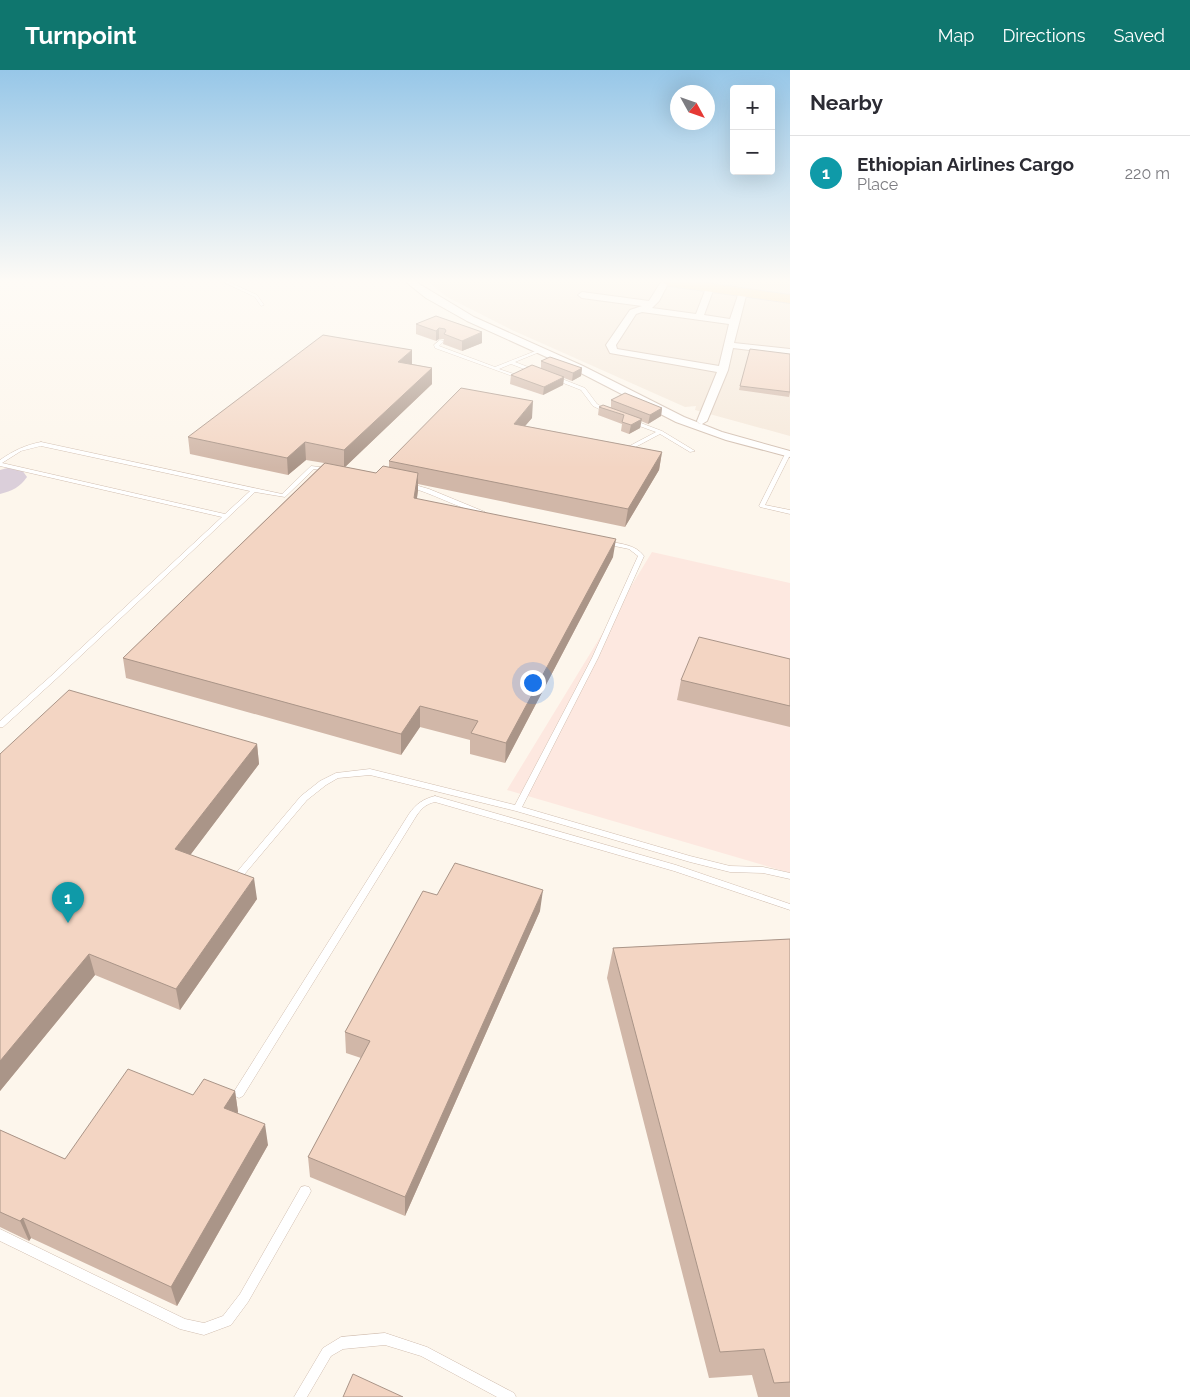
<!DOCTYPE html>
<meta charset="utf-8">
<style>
body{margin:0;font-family:Raleway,sans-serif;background:#f7f7f7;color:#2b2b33}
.controls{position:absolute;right:15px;top:15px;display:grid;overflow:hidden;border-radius:5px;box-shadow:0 5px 20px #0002}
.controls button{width:45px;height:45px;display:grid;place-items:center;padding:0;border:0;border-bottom:1px solid #e1e1e2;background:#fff;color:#2b2b33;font:25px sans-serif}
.compass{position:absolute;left:670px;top:15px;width:45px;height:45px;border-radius:50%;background:#fff;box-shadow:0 5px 20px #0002;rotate:130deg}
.you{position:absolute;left:532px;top:612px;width:18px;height:18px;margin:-12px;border:4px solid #fff;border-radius:50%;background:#1a73e8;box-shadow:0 0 0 8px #1a73e833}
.badge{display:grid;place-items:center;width:32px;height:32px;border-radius:50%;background:#0f766e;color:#fff;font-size:16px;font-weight:700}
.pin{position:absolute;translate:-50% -41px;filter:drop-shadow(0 1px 2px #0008)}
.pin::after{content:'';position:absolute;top:26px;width:18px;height:15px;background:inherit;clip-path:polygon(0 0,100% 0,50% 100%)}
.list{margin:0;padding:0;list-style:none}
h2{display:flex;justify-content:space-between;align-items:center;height:65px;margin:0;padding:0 20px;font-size:21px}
h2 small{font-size:16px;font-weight:400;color:#7c7c81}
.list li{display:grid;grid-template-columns:32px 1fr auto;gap:15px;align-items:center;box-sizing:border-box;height:75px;padding:0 20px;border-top:1px solid #e1e1e2}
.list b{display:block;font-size:19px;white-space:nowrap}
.list p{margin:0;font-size:16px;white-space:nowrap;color:#7c7c81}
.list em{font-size:16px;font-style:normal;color:#7c7c81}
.map{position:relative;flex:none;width:790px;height:1327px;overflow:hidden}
header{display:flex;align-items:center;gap:30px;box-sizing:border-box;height:70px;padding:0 25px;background:#0f766e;color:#fff}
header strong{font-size:24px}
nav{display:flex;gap:28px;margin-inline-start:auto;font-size:18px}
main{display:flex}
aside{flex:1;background:#fff}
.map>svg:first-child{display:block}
.residential{fill:#f5e8da}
.commercial{fill:#fde8e0}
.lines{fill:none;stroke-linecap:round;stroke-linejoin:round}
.taxiway{fill:#dbcfda;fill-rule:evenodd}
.lane-casing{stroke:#d1beb0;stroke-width:1}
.street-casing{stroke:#d1beb0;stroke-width:2}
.primary-casing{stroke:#dad1cd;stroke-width:2}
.lane{fill:#fff;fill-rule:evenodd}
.street{fill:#fff;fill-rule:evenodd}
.primary{fill:#fbd9a5;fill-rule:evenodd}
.wall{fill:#d1b7a8}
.shaded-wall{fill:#aa9588}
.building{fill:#f3d5c3;stroke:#aa9588}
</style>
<header>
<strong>Turnpoint</strong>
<nav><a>Map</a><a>Directions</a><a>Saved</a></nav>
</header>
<main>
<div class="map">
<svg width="790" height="1327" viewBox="0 0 790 1327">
<rect width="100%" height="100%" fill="#fdf6ec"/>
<path class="residential" d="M428,212h362v154l-95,-26 1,-4 -11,1 -173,-77 -65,-33z"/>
<path class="commercial" d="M652,482l138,31v290l-283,-83z"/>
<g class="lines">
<path class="taxiway" d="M11,397l11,3 5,7c-7,10 -15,14 -27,17v-24z"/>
<g class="lane-casing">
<path id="lane" d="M223,212h6l28,13 7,10 -3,1 -6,-9z
M440,270l4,1 -5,5 56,21 43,-17 4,1 -27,11 21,8v2h-4l-21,-8 -12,5 18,6v1l-2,1 -80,-29 -1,-3z
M553,307h4l28,11 12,16 14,8 -4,1 -14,-7 -12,-16 -28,-11z
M633,350l29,11 33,20 -5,1 -30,-18 -34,18h-4v-2l34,-18 -25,-9v-2z
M41,372l241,52 29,-28 17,2 3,2 -3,2 -14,-3 -29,28 -30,-5 -200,188 -52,47h-3v-6l51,-45 171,-159 -222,-51v-6c13,-9 25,-15 41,-18zM41,376l209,45 -25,23 -223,-51 19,-12z
M788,382l2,1v2l-25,50 25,5v4l-30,-7 -1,-1 26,-52z
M408,413l21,6 56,23 -3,2c-26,-7 -50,-21 -76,-28v-2z
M607,471c13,3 28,3 37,15l-46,102 -76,149 168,49 40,10 33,1 27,6v6l-27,-6 -33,-1 -40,-10 -174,-51 -146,-36 -32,3 -12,7 -19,15 -70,83 -3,1 -3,-1 -1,-2 1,-2 70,-83 19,-15 16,-8 34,-4 145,36 77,-147 46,-102 -9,-7 -24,-5 -1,-1z
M435,726l241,69 114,39v6l-116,-39 -239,-69c-10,2 -15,8 -20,16l-172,278 -4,2 -4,-2 -1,-3 1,-3 174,-276c7,-10 14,-15 26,-18z
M305,1116l4,1 2,4 -2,4 -61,107 -17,23 -27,10 -24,-6 -180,-88v-12l185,90 19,4 19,-7 17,-22 61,-107z
M385,1263l42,14 87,46 2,4h-19l-76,-41 -36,-11 -42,4 -12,7 -24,41h-13l29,-49 18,-11z"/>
</g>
<g class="street-casing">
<path id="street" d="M406,212h10l58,35 109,49 101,51 38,15 68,19v6l-64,-17 -50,-18 -101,-52 -108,-49 -41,-23z
M661,212h8l-10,19 -7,7 44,6 10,-26 4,-3 4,3 -10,27 26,4 9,-27 7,-2 1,2 -13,51 56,6v6l-57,-7 -5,22 -21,51 -5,3 -4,-1 -1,-2 20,-49 -107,-19 -4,-8 24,-35 12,-4 -60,-8 -4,-3 4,-3 67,9zM642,242l87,12 -10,42 -102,-17 -1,-4 20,-31z"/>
</g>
<g class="primary-casing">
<path id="primary" d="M663,212h37l90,13v8l-121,-17z"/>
</g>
<use href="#lane" class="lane"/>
<use href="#street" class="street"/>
<use href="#primary" class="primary"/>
</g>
<path class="wall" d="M416,254l66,8v11l-20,8 -19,-7 1,-5h-5l-3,2 -20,-7z
M790,284v39l-1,4 -50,-7 1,-4z
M541,291l41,7 -1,8 -9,5 -8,-3 -1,7 -20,10 -33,-11 1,-9 30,-7z
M412,294l20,4v16l-87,83 31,6 13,-6v-6l143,-43 -7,8 137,26 -3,18 -34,57 -207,-43 -1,15 196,58 -108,206 -35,-9v-14l-50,-13 -19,28 -275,-77 -3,-20 201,-195 -18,-3 -18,15 -98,-21 -2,-17z
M611,330l51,8 -1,8 -13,8 -7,-3 -1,7 -11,6 -8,-3 1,-7 -24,-9 1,-8h12z
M790,589v68l-113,-27 4,-20z
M257,674l2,20 -69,91 67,44 -77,111 -85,-35 -95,116v-337z
M437,825l103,16 -135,305 -95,-39 -2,-20 53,-99 -15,-5 -1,-21z
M790,869v458h-32l-6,-22 -43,3 -102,-400 6,-30z
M235,1021l3,21 -1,1 31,32 -91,161 -146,-68 -2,3 -29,-14v-97l65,29 128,-64z"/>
<path class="shaded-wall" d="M439,258v11l-3,2v-10z
M482,262v11l-20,8v-10z
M412,280v16l-14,-4z
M432,298v16l-88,84v-18z
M582,298l-1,8 -9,5 1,-8z
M564,307l-1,8 -20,10 1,-8z
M533,331l-1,17 -20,23 2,-17z
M662,338l-1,8 -13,8 2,-9z
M642,349l-2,9 -11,6 2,-9z
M305,372l1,18 -18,15 -1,-17z
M662,382l-3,18 -34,57 3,-18z
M418,403v18l-4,25v-18z
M616,469l-3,18 -108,206 1,-20z
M420,636v21l-19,28v-21z
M257,674l2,20 -80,106 -4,-21z
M254,808l3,21 -77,111 -4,-21z
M543,820l-3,21 -135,305v-19z
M89,884l6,21 -95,116v-30z
M235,1021l3,21 -10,16 -4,-20z
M265,1054l3,21 -91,161 -6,-19z
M23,1148l8,20 -2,3 -9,-20z"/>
<path class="building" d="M436,246l46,16 -20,9 -18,-7 2,-3 -1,-2 -6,-1 -3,3 -20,-7z
M323,265l89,15 -14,12 34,6 -88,82 -39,-8 -18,16 -99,-21z
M750,279l40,5v38l-50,-6z
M550,287l32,11 -9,5 -32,-12z
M532,295l32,12 -20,10 -33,-12z
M461,318l72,13 -19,23 148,28 -34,57 -239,-48z
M625,323l37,15 -12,7 -39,-15z
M603,335l39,14 -11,6 -9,-3 2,-7 -25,-8z
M325,393l51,10 7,-7 35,7 -4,25 202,41 -110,204 -35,-10 7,-12 -58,-15 -19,28 -278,-76z
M699,567l91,22v47l-109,-26z
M69,620l188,54 -82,105 79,29 -78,111 -87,-35 -89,107v-307z
M455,793l88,27 -138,307 -97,-40 62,-116 -25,-9 78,-141 14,4z
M790,869v443l-16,1 -10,-34 -44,3 -107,-404z
M128,999l65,26 11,-16 31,12 -11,17 41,16 -94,163 -148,-69 -3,3 -20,-9v-82l65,29z
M353,1304l50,23h-60z"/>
<linearGradient id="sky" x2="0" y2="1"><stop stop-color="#97c7e8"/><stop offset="0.53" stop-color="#fefbf6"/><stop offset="1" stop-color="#fefbf6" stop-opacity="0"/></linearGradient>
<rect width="790" height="398" fill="url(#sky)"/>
</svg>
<div class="controls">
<button>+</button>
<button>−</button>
</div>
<svg class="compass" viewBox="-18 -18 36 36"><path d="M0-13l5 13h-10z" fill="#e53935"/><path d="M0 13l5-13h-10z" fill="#7c7c81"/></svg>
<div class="you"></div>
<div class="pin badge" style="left:68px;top:853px;background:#0f9aa8">1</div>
</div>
<aside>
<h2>Nearby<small></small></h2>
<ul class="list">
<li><span class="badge" style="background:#0f9aa8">1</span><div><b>Ethiopian Airlines Cargo</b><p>Place</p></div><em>220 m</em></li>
</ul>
</aside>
</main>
